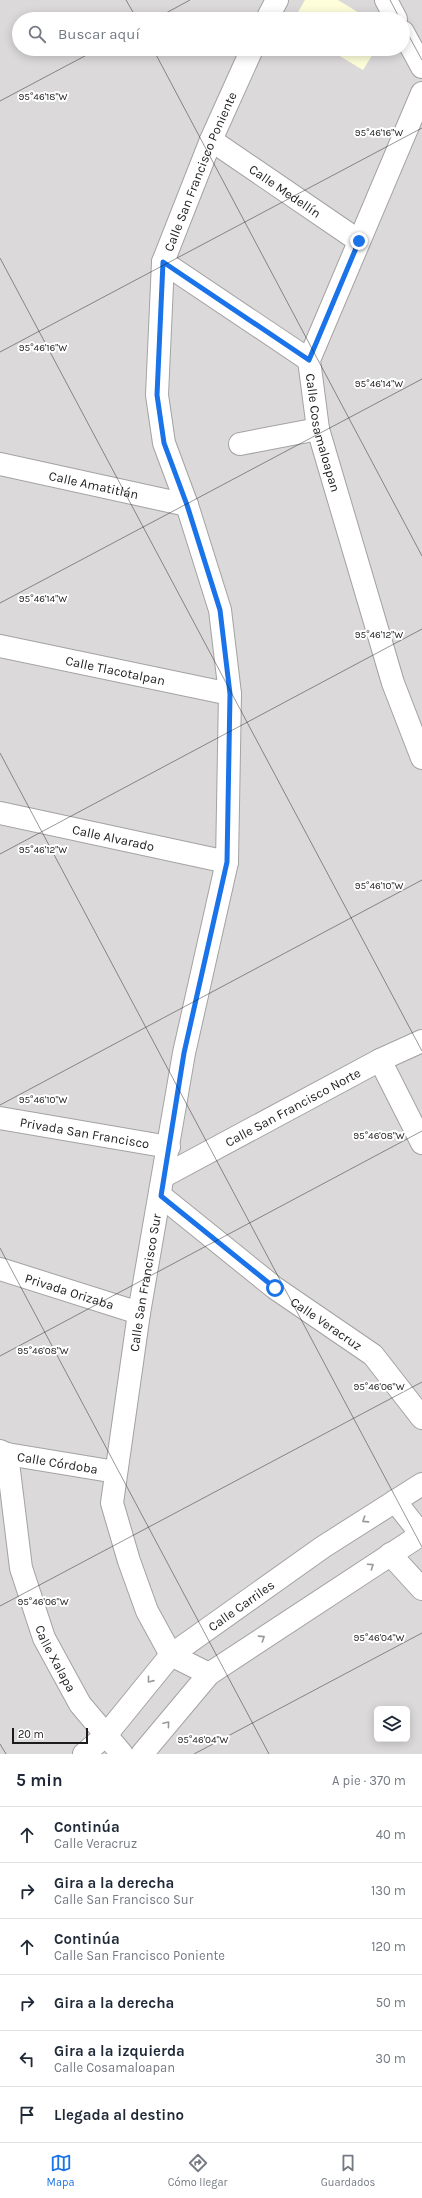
<!DOCTYPE html>
<html lang="es">
<meta charset="utf-8">
<style>
body{margin:0;font-family:Karla,sans-serif;background:#f6f6f7;color:#1f2937}
.controls{position:absolute;right:12px;bottom:12px;display:grid;overflow:hidden;border-radius:6px;box-shadow:0 2px 10px #0003}
.controls button{width:36px;height:36px;display:grid;place-items:center;padding:0;border:0;border-bottom:1px solid #e0e1e3;background:#fff;color:#1f2937;font:20px sans-serif}
.scale{position:absolute;left:12px;bottom:10px;width:76px;box-sizing:border-box;padding-left:4px;border:2px solid #1c1c1c;border-top:0;font-size:11px;line-height:14px;white-space:nowrap;color:#1c1c1c;-webkit-text-stroke:3px #fff;paint-order:stroke}
.stop{position:absolute;width:12px;height:12px;margin:-9px;border:3px solid #1a73e8;border-radius:50%;background:#fff}
.stop.end{background:#1a73e8;border-color:#fff;box-shadow:0 1px 4px #0008}
.list{margin:0;padding:0;list-style:none}
h2{display:flex;justify-content:space-between;align-items:center;height:52px;margin:0;padding:0 16px;font-size:17px}
h2 small{font-size:13px;font-weight:400;color:#747a83}
.list li{display:grid;grid-template-columns:26px 1fr auto;gap:12px;align-items:center;box-sizing:border-box;height:56px;padding:0 16px;border-top:1px solid #e0e1e3}
.list b{display:block;font-size:15px;white-space:nowrap}
.list p{margin:0;font-size:13px;white-space:nowrap;color:#747a83}
.list em{font-size:13px;font-style:normal;color:#747a83}
.icon{flex:none;width:22px;height:22px;fill:none;stroke:currentColor;stroke-width:2;stroke-linecap:round;stroke-linejoin:round}
.map{position:relative;flex:none;width:422px;height:1754px;overflow:hidden}
.search{position:absolute;background:#fff;box-shadow:0 2px 10px #0003;left:12px;right:12px;top:12px;height:44px;display:flex;align-items:center;gap:10px;box-sizing:border-box;padding:0 14px;border-radius:22px;color:#747a83;font-size:15px}
.sheet{height:388px;background:#fff}
nav{display:flex;justify-content:space-around;align-items:center;box-sizing:border-box;height:56px;border-top:1px solid #e0e1e3;background:#fff;font-size:11px;color:#747a83}
nav a{display:grid;justify-items:center;gap:2px}
nav .on{color:#1a73e8}
.map>svg:first-child{display:block}
.residential{fill:#dbd9d9;fill-rule:evenodd}
.education{fill:#feffda}
.lines{fill:none;stroke-linecap:round;stroke-linejoin:round}
.minor-casing{stroke:#a3a3a3;stroke-width:24}
.minor{stroke:#fff;stroke-width:22}
.oneway{stroke:#999}
.route{stroke:#1a73e8;stroke-width:5}
.ticks{fill:none;stroke:#1c1c1c;stroke-width:1;stroke-opacity:0.45}
.labels{text-anchor:middle;stroke-width:4;stroke-linejoin:round;paint-order:stroke}
.street-label{font-size:13px;fill:#1c1c1c;stroke:#fff}
.ticks-label{font-size:10px;text-anchor:middle;fill:#1c1c1c;stroke:#fff;stroke-width:4;stroke-linejoin:round;paint-order:stroke}
</style>
<div class="map">
<svg width="422" height="1754" viewBox="0 0 422 1754">
<rect width="100%" height="100%" fill="#efebe1"/>
<path class="residential" d="M0,0h422v1754h-422zM19,19h384v30h-384zM377,1709h30v30h-30z"/>
<path class="education" d="M305,0h33l31,19h-75z
M328,49h48l-13,21z"/>
<g class="lines">
<g class="minor-casing">
<g id="minor">
<path d="M386,0l10,19"/>
<path d="M267,19l10,-19"/>
<path d="M403,32l19,35"/>
<path id="s1" d="M422,93l-113,267 9,69 75,254 29,75"/>
<path id="s2" d="M211,140l148,101"/>
<path d="M163,262l146,98"/>
<path d="M240,444l78,-15"/>
<path id="s3" d="M0,464l187,41"/>
<path id="s4" d="M0,646l230,48"/>
<path id="s5" d="M0,813l227,49"/>
<path d="M380,1060l42,83"/>
<path id="s6" d="M0,1118l169,29"/>
<path id="s7" d="M164,1176l216,-116 42,-19"/>
<path id="s8" d="M161,1196l114,92 98,67 49,63"/>
<path id="s9" d="M0,1269l139,44"/>
<path id="s10" d="M0,1451l7,3 109,18"/>
<path id="s11" d="M7,1454l14,114 23,70 36,66 42,50"/>
<path d="M395,1501l26,33"/>
<path d="M390,1554l32,35"/>
<path id="s12" d="M209,1674l-38,-19 -24,-44 -18,-50 -17,-58 27,-190 45,-260 43,-191 3,-168 -10,-84 -33,-105 -23,-62 -7,-48 6,-133 48,-122 41,-91"/>
<path id="s13" d="M84,1754l22,-19 65,-80 152,-108 99,-63"/>
<path d="M142,1754l67,-80 213,-140"/>
</g>
</g>
<use href="#minor" class="minor"/>
</g>
<defs><path id="oneway-chevron" d="M-2-3.5L2.5 0L-2 3.5" fill="none" stroke-width="1.6" stroke-linecap="round" stroke-linejoin="round"/></defs>
<g class="oneway">
<use href="#oneway-chevron" transform="translate(365 1520) rotate(147)"/>
<use href="#oneway-chevron" transform="translate(371 1566) rotate(-34)"/>
<use href="#oneway-chevron" transform="translate(262 1638) rotate(-33)"/>
<use href="#oneway-chevron" transform="translate(150 1680) rotate(129)"/>
<use href="#oneway-chevron" transform="translate(167 1724) rotate(-50)"/>
</g>
<g class="lines">
<path class="route" d="M275,1288l-114,-92 23,-143 43,-191 3,-168 -10,-84 -33,-105 -23,-62 -7,-48 6,-133 146,98 50,-119"/>
</g>
<path class="ticks" d="M126,0l11,19M390,0l10,19M155,19l35,-19M403,25l19,35M153,49l269,507M0,101l98,-52M0,258l422,793M0,352l422,-224M0,603l422,-224M0,753l422,794M0,854l422,-225M0,1105l422,-225M0,1248l269,506M0,1356l422,-225M0,1606l422,-224M0,1744l6,10M194,1754l228,-121"/>
<g class="labels">
<g class="street-label">
<text dy="5" stroke="none"><textPath href="#s12" startOffset="1566">Calle San Francisco Poniente</textPath></text>
<text dy="5" stroke="none"><textPath href="#s2" startOffset="90">Calle Medellín</textPath></text>
<text dy="5" stroke="none"><textPath href="#s1" startOffset="364">Calle Cosamaloapan</textPath></text>
<text dy="5" stroke="none"><textPath href="#s3" startOffset="96">Calle Amatitlán</textPath></text>
<text dy="5" stroke="none"><textPath href="#s4" startOffset="118">Calle Tlacotalpan</textPath></text>
<text dy="5" stroke="none"><textPath href="#s5" startOffset="116">Calle Alvarado</textPath></text>
<text dy="5" stroke="none"><textPath href="#s7" startOffset="146">Calle San Francisco Norte</textPath></text>
<text dy="5" stroke="none"><textPath href="#s6" startOffset="86">Privada San Francisco</textPath></text>
<text dy="5" stroke="none"><textPath href="#s12" startOffset="429">Calle San Francisco Sur</textPath></text>
<text dy="5" stroke="none"><textPath href="#s9" startOffset="73">Privada Orizaba</textPath></text>
<text dy="5" stroke="none"><textPath href="#s8" startOffset="209">Calle Veracruz</textPath></text>
<text dy="5" stroke="none"><textPath href="#s10" startOffset="59">Calle Córdoba</textPath></text>
<text dy="5" stroke="none"><textPath href="#s13" startOffset="218">Calle Carriles</textPath></text>
<text dy="5" stroke="none"><textPath href="#s11" startOffset="212">Calle Xalapa</textPath></text>
</g>
</g>
<g class="ticks-label">
<text x="43" y="100">95°46'18"W</text>
<text x="379" y="136">95°46'16"W</text>
<text x="43" y="351">95°46'16"W</text>
<text x="379" y="387">95°46'14"W</text>
<text x="43" y="602">95°46'14"W</text>
<text x="379" y="638">95°46'12"W</text>
<text x="43" y="853">95°46'12"W</text>
<text x="379" y="889">95°46'10"W</text>
<text x="43" y="1103">95°46'10"W</text>
<text x="379" y="1139">95°46'08"W</text>
<text x="43" y="1354">95°46'08"W</text>
<text x="379" y="1390">95°46'06"W</text>
<text x="43" y="1605">95°46'06"W</text>
<text x="379" y="1641">95°46'04"W</text>
<text x="203" y="1743">95°46'04"W</text>
</g>
</svg>
<div class="controls">
<button><svg class="icon" aria-label="layers" viewBox="0 0 24 24"><path d="M12 4l9 5-9 5-9-5zM3 14l9 5 9-5"/></svg></button>
</div>
<div class="scale">20 m</div>
<div class="stop" style="left:275px;top:1288px"></div>
<div class="stop end" style="left:359px;top:241px"></div>
<div class="search"><svg class="icon" aria-label="search" viewBox="0 0 24 24"><circle cx="10" cy="10" r="6"/><path d="M15 15l6 6"/></svg>Buscar aquí</div>
</div>
<section class="sheet">
<h2>5 min<small>A pie · 370 m</small></h2>
<ul class="list">
<li><svg class="icon" aria-label="ahead" viewBox="0 0 24 24"><path d="M12 20V5M6 11l6-6 6 6"/></svg><div><b>Continúa</b><p>Calle Veracruz</p></div><em>40 m</em></li>
<li><svg class="icon" aria-label="right" viewBox="0 0 24 24"><path d="M7 20v-9h11M14 6l5 5-5 5"/></svg><div><b>Gira a la derecha</b><p>Calle San Francisco Sur</p></div><em>130 m</em></li>
<li><svg class="icon" aria-label="ahead" viewBox="0 0 24 24"><path d="M12 20V5M6 11l6-6 6 6"/></svg><div><b>Continúa</b><p>Calle San Francisco Poniente</p></div><em>120 m</em></li>
<li><svg class="icon" aria-label="right" viewBox="0 0 24 24"><path d="M7 20v-9h11M14 6l5 5-5 5"/></svg><div><b>Gira a la derecha</b></div><em>50 m</em></li>
<li><svg class="icon" aria-label="left" viewBox="0 0 24 24"><path d="M17 20v-9H6M10 6l-5 5 5 5"/></svg><div><b>Gira a la izquierda</b><p>Calle Cosamaloapan</p></div><em>30 m</em></li>
<li><svg class="icon" aria-label="arrive" viewBox="0 0 24 24"><path d="M6 21V4h12l-3 4 3 4H6"/></svg><div><b>Llegada al destino</b></div></li>
</ul>
</section>
<nav>
<a class="on"><svg class="icon" aria-label="map" viewBox="0 0 24 24"><path d="M3 6l6-2 6 2 6-2v14l-6 2-6-2-6 2zM9 4v14M15 6v14"/></svg>Mapa</a>
<a><svg class="icon" aria-label="directions" viewBox="0 0 24 24"><path d="M12 3l9 9-9 9-9-9zM9 14v-3h6M13 9l2 2-2 2"/></svg>Cómo llegar</a>
<a><svg class="icon" aria-label="saved" viewBox="0 0 24 24"><path d="M7 4h10v16l-5-4-5 4z"/></svg>Guardados</a>
</nav>
